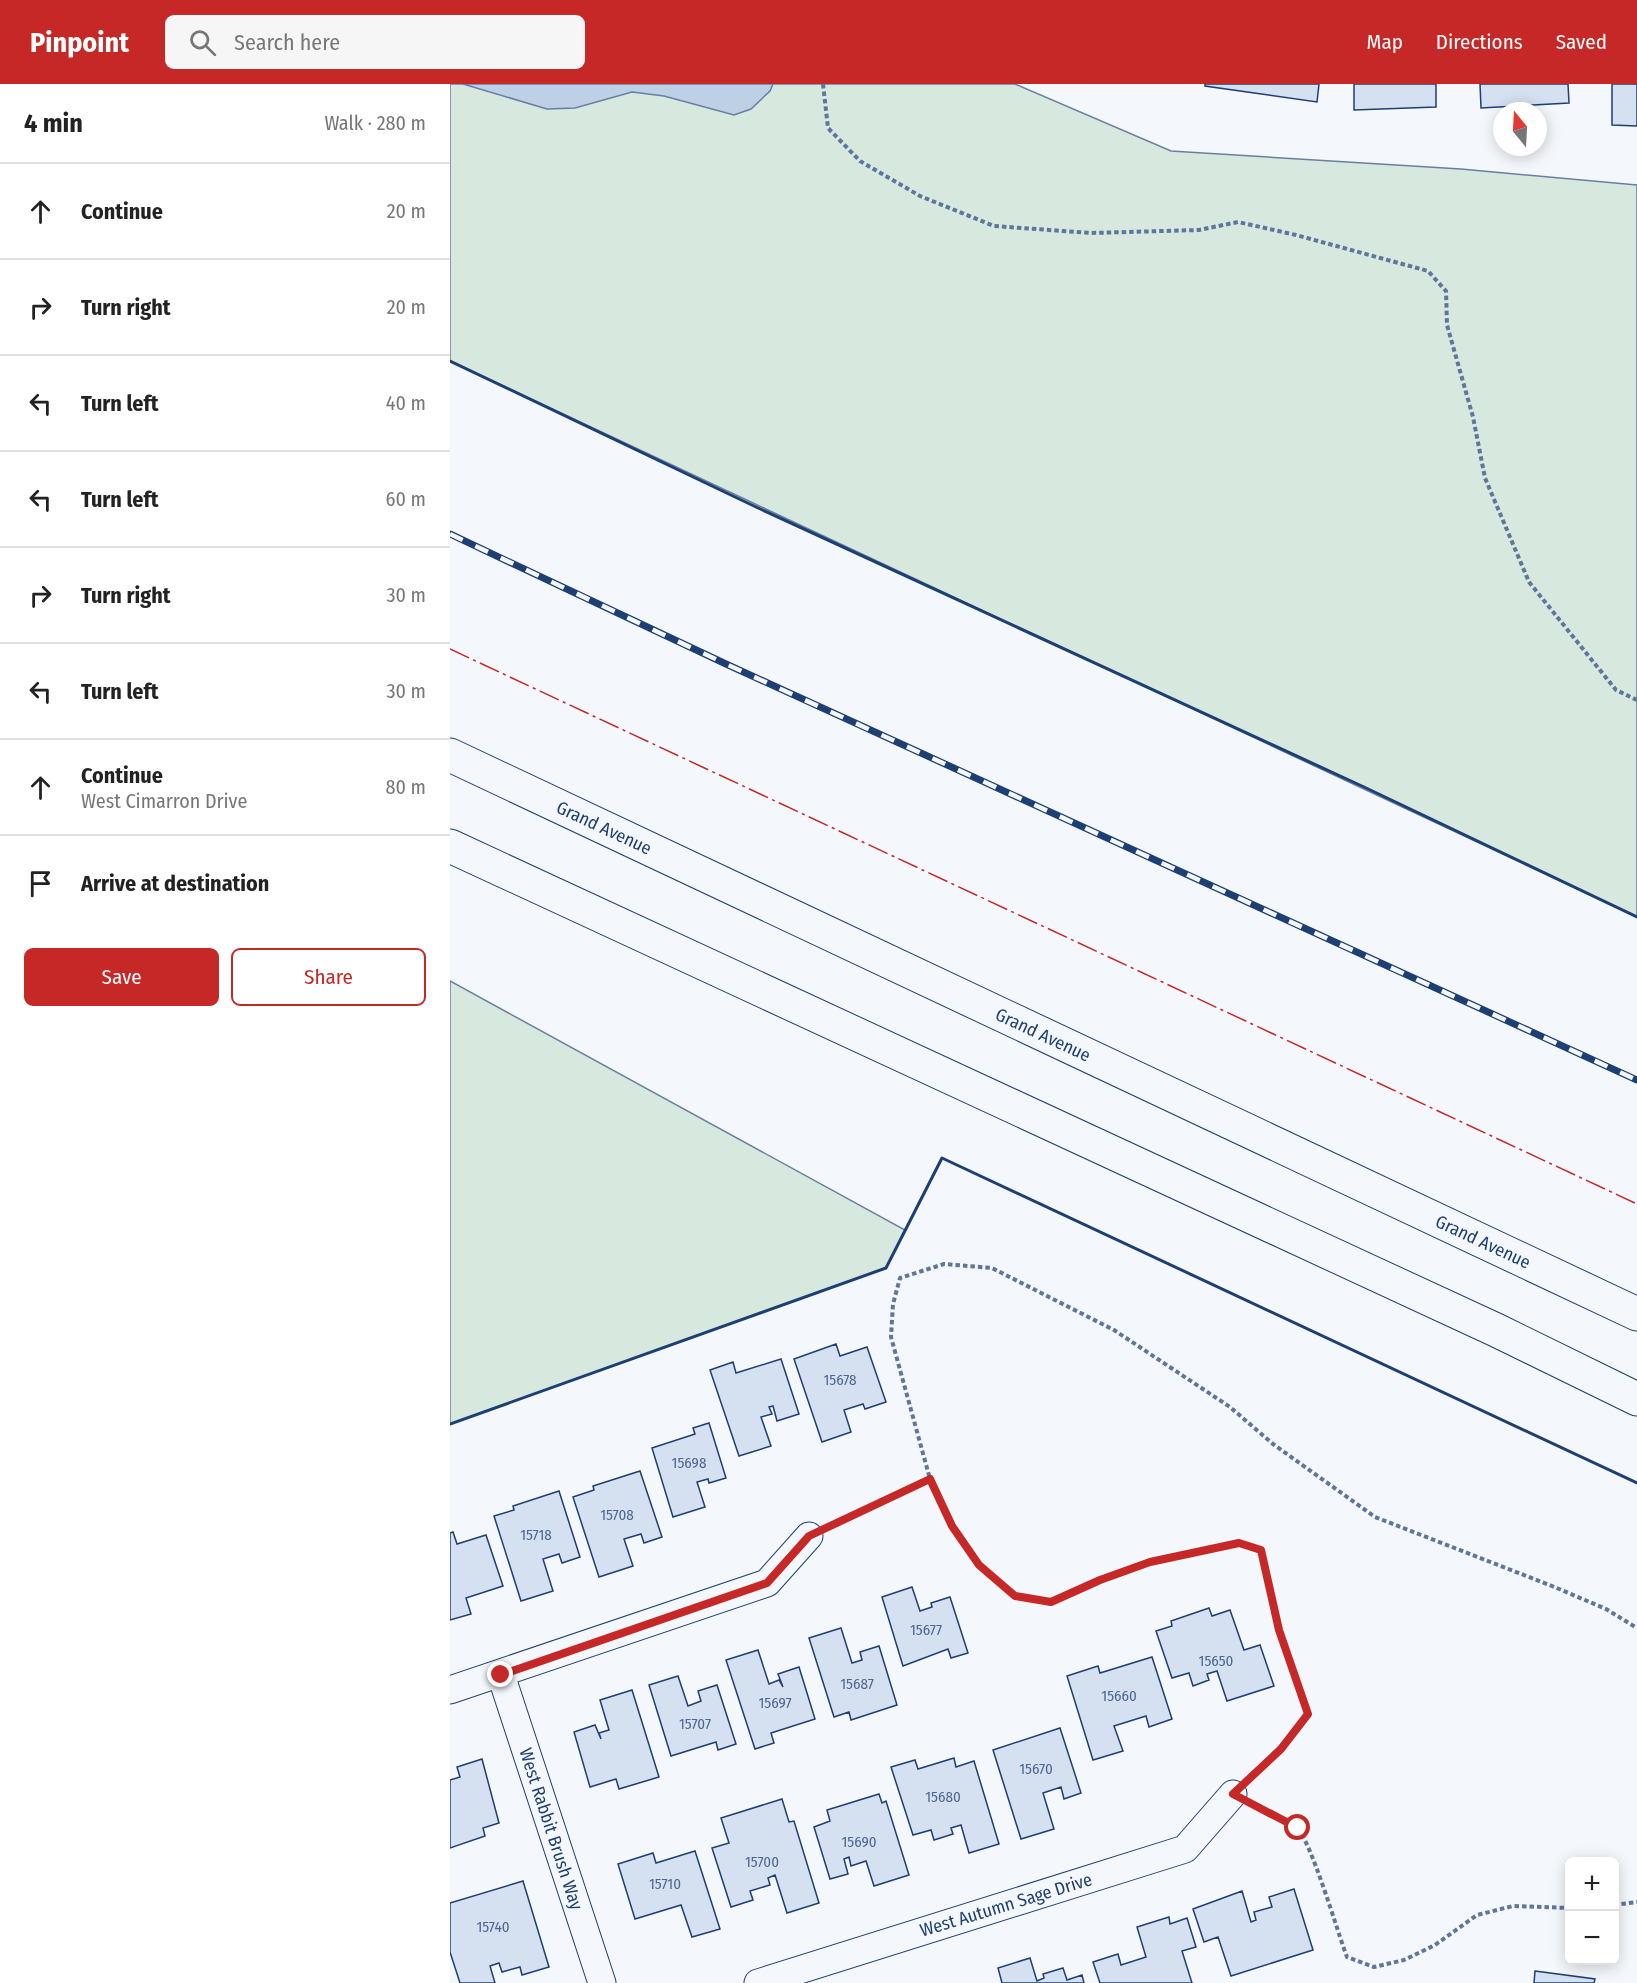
<!DOCTYPE html>
<meta charset="utf-8">
<style>
body{margin:0;font-family:"Fira Sans Condensed",sans-serif;background:#f6f6f6;color:#222}
.controls{position:absolute;right:18px;bottom:18px;display:grid;overflow:hidden;border-radius:9px;box-shadow:0 3px 15px #0003}
.controls button{width:54px;height:54px;display:grid;place-items:center;padding:0;border:0;border-bottom:2px solid #e0e0e0;background:#fff;color:#222;font:30px sans-serif}
.compass{position:absolute;left:1043px;top:18px;width:54px;height:54px;border-radius:50%;background:#fff;box-shadow:0 3px 15px #0003;rotate:342deg}
.stop{position:absolute;width:18px;height:18px;margin:-14px;border:4px solid #c62828;border-radius:50%;background:#fff}
.stop.end{background:#c62828;border-color:#fff;box-shadow:0 2px 6px #0008}
.list{margin:0;padding:0;list-style:none}
h2{display:flex;justify-content:space-between;align-items:center;height:78px;margin:0;padding:0 24px;font-size:26px}
h2 small{font-size:20px;font-weight:400;color:#767676}
.list li{display:grid;grid-template-columns:39px 1fr auto;gap:18px;align-items:center;box-sizing:border-box;height:96px;padding:0 24px;border-top:2px solid #e0e0e0}
.list b{display:block;font-size:22px;white-space:nowrap}
.list p{margin:0;font-size:20px;white-space:nowrap;color:#767676}
.list em{font-size:20px;font-style:normal;color:#767676}
.actions{display:flex;gap:12px;padding:18px 24px}
.actions a{flex:1;padding:14px 0;border:2px solid #c62828;border-radius:9px;text-align:center;font-size:21px;color:#c62828}
.actions .main{background:#c62828;color:#fff}
.icon{flex:none;width:33px;height:33px;fill:none;stroke:currentColor;stroke-width:2;stroke-linecap:round;stroke-linejoin:round}
.map{position:relative;flex:none;width:1187px;height:1899px;overflow:hidden}
header{display:flex;align-items:center;gap:36px;box-sizing:border-box;height:84px;padding:0 30px;background:#c62828;color:#fff}
header strong{font-size:28px}
nav{display:flex;gap:33px;margin-inline-start:auto;font-size:21px}
.search{width:420px;height:54px;background:#f6f6f6;display:flex;align-items:center;gap:15px;box-sizing:border-box;padding:0 21px;border-radius:9px;color:#767676;font-size:22px}
main{display:flex}
aside{flex:1;background:#fff}
.map>svg:first-child{display:block}
.green{fill:#d7e8df;stroke:#687fa3;stroke-width:1.5}
.water{fill:#bed0e5;stroke:#687fa3;stroke-width:1.5}
.building{fill:#d5e0f0;stroke:#1d3f73;stroke-width:1.5}
.lines{fill:none;stroke-linecap:round;stroke-linejoin:round}
.street-casing{stroke:#1d3f73;stroke-width:29}
.highway-casing{stroke:#1d3f73;stroke-width:35}
.path{stroke:#5e769c;stroke-width:4;stroke-dasharray:4.5 3;stroke-linecap:butt}
.street{stroke:#f4f7fb;stroke-width:27}
.highway{stroke:#f4f7fb;stroke-width:33}
.rail-casing{stroke:#1d3f73;stroke-width:7}
.rail{stroke:#f4f7fb;stroke-width:4.5;stroke-dasharray:14;stroke-linecap:butt}
.wall{stroke:#1d3f73;stroke-width:3}
.power{stroke:#c62828;stroke-width:1.5;stroke-dasharray:21 4.5 3 4.5;stroke-linecap:butt}
.route{stroke:#c62828;stroke-width:8}
.labels{text-anchor:middle;stroke-width:4.5;stroke-linejoin:round;paint-order:stroke}
.number-label{font-size:15px;fill:#4b6792}
.street-label{font-size:18px;fill:#1d3f73;stroke:#f4f7fb}
</style>
<header>
<strong>Pinpoint</strong>
<div class="search"><svg class="icon" aria-label="search" viewBox="0 0 24 24"><circle cx="10" cy="10" r="6"/><path d="M15 15l6 6"/></svg>Search here</div>
<nav><a>Map</a><a>Directions</a><a>Saved</a></nav>
</header>
<main>
<aside>
<h2>4 min<small>Walk · 280 m</small></h2>
<ul class="list">
<li><svg class="icon" aria-label="ahead" viewBox="0 0 24 24"><path d="M12 20V5M6 11l6-6 6 6"/></svg><div><b>Continue</b></div><em>20 m</em></li>
<li><svg class="icon" aria-label="right" viewBox="0 0 24 24"><path d="M7 20v-9h11M14 6l5 5-5 5"/></svg><div><b>Turn right</b></div><em>20 m</em></li>
<li><svg class="icon" aria-label="left" viewBox="0 0 24 24"><path d="M17 20v-9H6M10 6l-5 5 5 5"/></svg><div><b>Turn left</b></div><em>40 m</em></li>
<li><svg class="icon" aria-label="left" viewBox="0 0 24 24"><path d="M17 20v-9H6M10 6l-5 5 5 5"/></svg><div><b>Turn left</b></div><em>60 m</em></li>
<li><svg class="icon" aria-label="right" viewBox="0 0 24 24"><path d="M7 20v-9h11M14 6l5 5-5 5"/></svg><div><b>Turn right</b></div><em>30 m</em></li>
<li><svg class="icon" aria-label="left" viewBox="0 0 24 24"><path d="M17 20v-9H6M10 6l-5 5 5 5"/></svg><div><b>Turn left</b></div><em>30 m</em></li>
<li><svg class="icon" aria-label="ahead" viewBox="0 0 24 24"><path d="M12 20V5M6 11l6-6 6 6"/></svg><div><b>Continue</b><p>West Cimarron Drive</p></div><em>80 m</em></li>
<li><svg class="icon" aria-label="arrive" viewBox="0 0 24 24"><path d="M6 21V4h12l-3 4 3 4H6"/></svg><div><b>Arrive at destination</b></div></li>
</ul>
<div class="actions"><a class="main">Save</a><a>Share</a></div>
</aside>
<div class="map">
<svg width="1187" height="1899" viewBox="0 0 1187 1899">
<rect width="100%" height="100%" fill="#f4f7fb"/>
<path class="green" d="M0,0h565l156,67 290,18 176,16v732c-395,-188 -793,-368 -1187,-556z
M0,897l455,249 -19,38 -436,156z"/>
<path class="water" d="M13,0h310l-3,7 -19,18 -17,6 -70,-19 -32,-4 -57,16 -28,1z"/>
<path class="building" d="M755,0h114l-2,18 -112,-16z
M904,0h82v23l-82,3z
M1030,0h88l1,19 -88,5z
M1162,0h25v42l-25,-1z
M386,1260l4,12 27,-9 19,55 -21,7 -2,-5 -19,6 7,22 -29,10 -28,-83z
M331,1275l18,55 -22,7 -4,-15 -4,1 3,7 -11,3 10,29 -32,10 -29,-86 23,-8 3,11z
M259,1339l17,55 -17,5 -1,-4 -11,3 8,25 -32,10 -21,-69 43,-14 -2,-6z
M190,1387l22,66 -18,6 -3,-9 -17,5 9,27 -34,11 -26,-80 21,-7 -1,-4z
M109,1407l21,66 -18,6 -3,-9 -16,5 10,32 -32,10 -27,-85 20,-6 -1,-4z
M3,1448l4,12 29,-9 17,51 -37,12 5,16 -21,6v-87z
M462,1503l8,24 12,-4 -1,-4 19,-6 18,56 -17,5 -3,-9 -45,17 -21,-69z
M759,1524l3,8 18,-6 14,40 16,-5 14,41 -47,15 -10,-30 -10,3 2,6 -16,6 -4,-13 -17,5 -16,-47 16,-5 -1,-5z
M391,1544l11,35 10,-3 -2,-8 19,-6 18,59 -46,15 -2,-8 -15,5 -25,-79z
M308,1566l11,34 10,-4 4,7 -5,-13 21,-7 16,52 -44,14 3,10 -19,6 -29,-89z
M702,1573l20,62 -23,8 -3,-11 -32,10 9,25 -30,9 -26,-84 31,-10 2,7z
M228,1592l10,30 13,-5 -3,-10 19,-6 19,59 -18,6 -2,-8 -45,14 -22,-71z
M182,1606l27,87 -40,12 -3,-10 -26,8 -16,-55 21,-7 6,14 -2,-6 10,-3 -9,-30z
M610,1644l21,65 -17,6 -3,-12 -18,6 11,36 -33,10 -28,-89z
M504,1674l2,9 18,-6 25,83 -30,9 -8,-28 -10,3 2,6 -19,6 -3,-10 -18,5 -22,-68 24,-7 3,9z
M32,1675l17,64 -16,5 2,8 -35,12v-68l10,-3 -3,-10z
M429,1710l3,9 4,-2 23,74 -35,11 -8,-25 -15,5 -2,-9 -5,2 4,15 -18,5 -16,-52 16,-6 -3,-11z
M332,1715l7,23 5,-1 25,82 -32,10 -12,-38 -7,3 2,7 -20,6 3,9 -22,7 -19,-59 17,-5 -8,-25z
M245,1767l25,78 -28,8 -11,-32 -46,14 -17,-55 35,-11 3,10z
M73,1797l26,86 -27,8 -2,-8 -18,5 -3,-9 -9,3 5,17h-35l-10,-31v-49z
M844,1805l19,61 -82,26 -13,-39 -14,5 -11,-33 49,-18 9,31 5,-2 -2,-8 18,-5 -3,-10z
M719,1833l1,7 17,-6 9,29 -14,4 10,32h-92l-7,-21 25,-8 3,11 25,-8 -9,-30z
M580,1874l7,23 7,-3 -1,-4 20,-6 4,12 15,-5 2,8h-82l-4,-15z
M1085,1887l60,8 -1,4h-60z"/>
<g class="lines">
<g class="street-casing">
<path id="street" d="M51,1591l101,308
M0,1606l317,-107 42,-47
M308,1899l427,-134 48,-55"/>
</g>
<g class="highway-casing">
<path id="highway" d="M0,671l1187,559
M0,762l1046,484 141,69"/>
</g>
<path class="path" d="M373,0l5,44 32,33 60,35 74,30 97,7 108,-3 39,-8 58,13 132,36 18,20 1,34 26,92 12,61 44,104 87,108 21,10
M383,1441l97,-46
M803,1691l28,-26 27,-35 -29,-84 -18,-80 -22,-7 -89,19 -51,18 -48,22 -36,-6 -36,-31 -27,-39 -22,-47 -39,-142 2,-33 7,-26 44,-14 48,4 122,62 116,77 43,37 102,73 177,69 54,23 31,19
M808,1723c12,6 27,12 38,20 14,10 42,107 51,130l27,10 30,-7 31,-15 42,-30 36,-9 57,2
M1164,1821l23,-3"/>
<use href="#street" class="street"/>
<use href="#highway" class="highway"/>
<g class="rail-casing">
<path id="rail" d="M0,450l276,130 911,416"/>
</g>
<use href="#rail" class="rail"/>
<path class="wall" d="M0,277l306,146 608,280 273,130
M0,1340l436,-156 56,-110 695,325"/>
<path class="power" d="M0,565l1187,555"/>
</g>
<g class="lines">
<path class="route" d="M51,1591l266,-92 42,-47 121,-57 22,47 27,39 36,31 36,6 49,-22 50,-18 89,-19 22,7 18,80 29,84 -27,35 -48,45 65,34"/>
</g>
<g class="labels">
<g class="number-label">
<text x="390" y="1301">15678</text>
<text x="239" y="1384">15698</text>
<text x="167" y="1436">15708</text>
<text x="86" y="1456">15718</text>
<text x="476" y="1551">15677</text>
<text x="766" y="1582">15650</text>
<text x="407" y="1605">15687</text>
<text x="669" y="1617">15660</text>
<text x="325" y="1624">15697</text>
<text x="245" y="1645">15707</text>
<text x="586" y="1690">15670</text>
<text x="493" y="1718">15680</text>
<text x="409" y="1763">15690</text>
<text x="312" y="1783">15700</text>
<text x="215" y="1805">15710</text>
<text x="43" y="1848">15740</text>
</g>
<g class="street-label">
<text transform="translate(154 744) rotate(25)" y="6">Grand Avenue</text>
<text transform="translate(593 951) rotate(25)" y="6">Grand Avenue</text>
<text transform="translate(1033 1158) rotate(25)" y="6">Grand Avenue</text>
<text transform="translate(101 1745) rotate(72)" y="6">West Rabbit Brush Way</text>
<text transform="translate(556 1821) rotate(-17)" y="6">West Autumn Sage Drive</text>
</g>
</g>
</svg>
<div class="controls">
<button>+</button>
<button>−</button>
</div>
<svg class="compass" viewBox="-18 -18 36 36"><path d="M0-13l5 13h-10z" fill="#e53935"/><path d="M0 13l5-13h-10z" fill="#767676"/></svg>
<div class="stop" style="left:848px;top:1744px"></div>
<div class="stop end" style="left:51px;top:1591px"></div>
</div>
</main>
